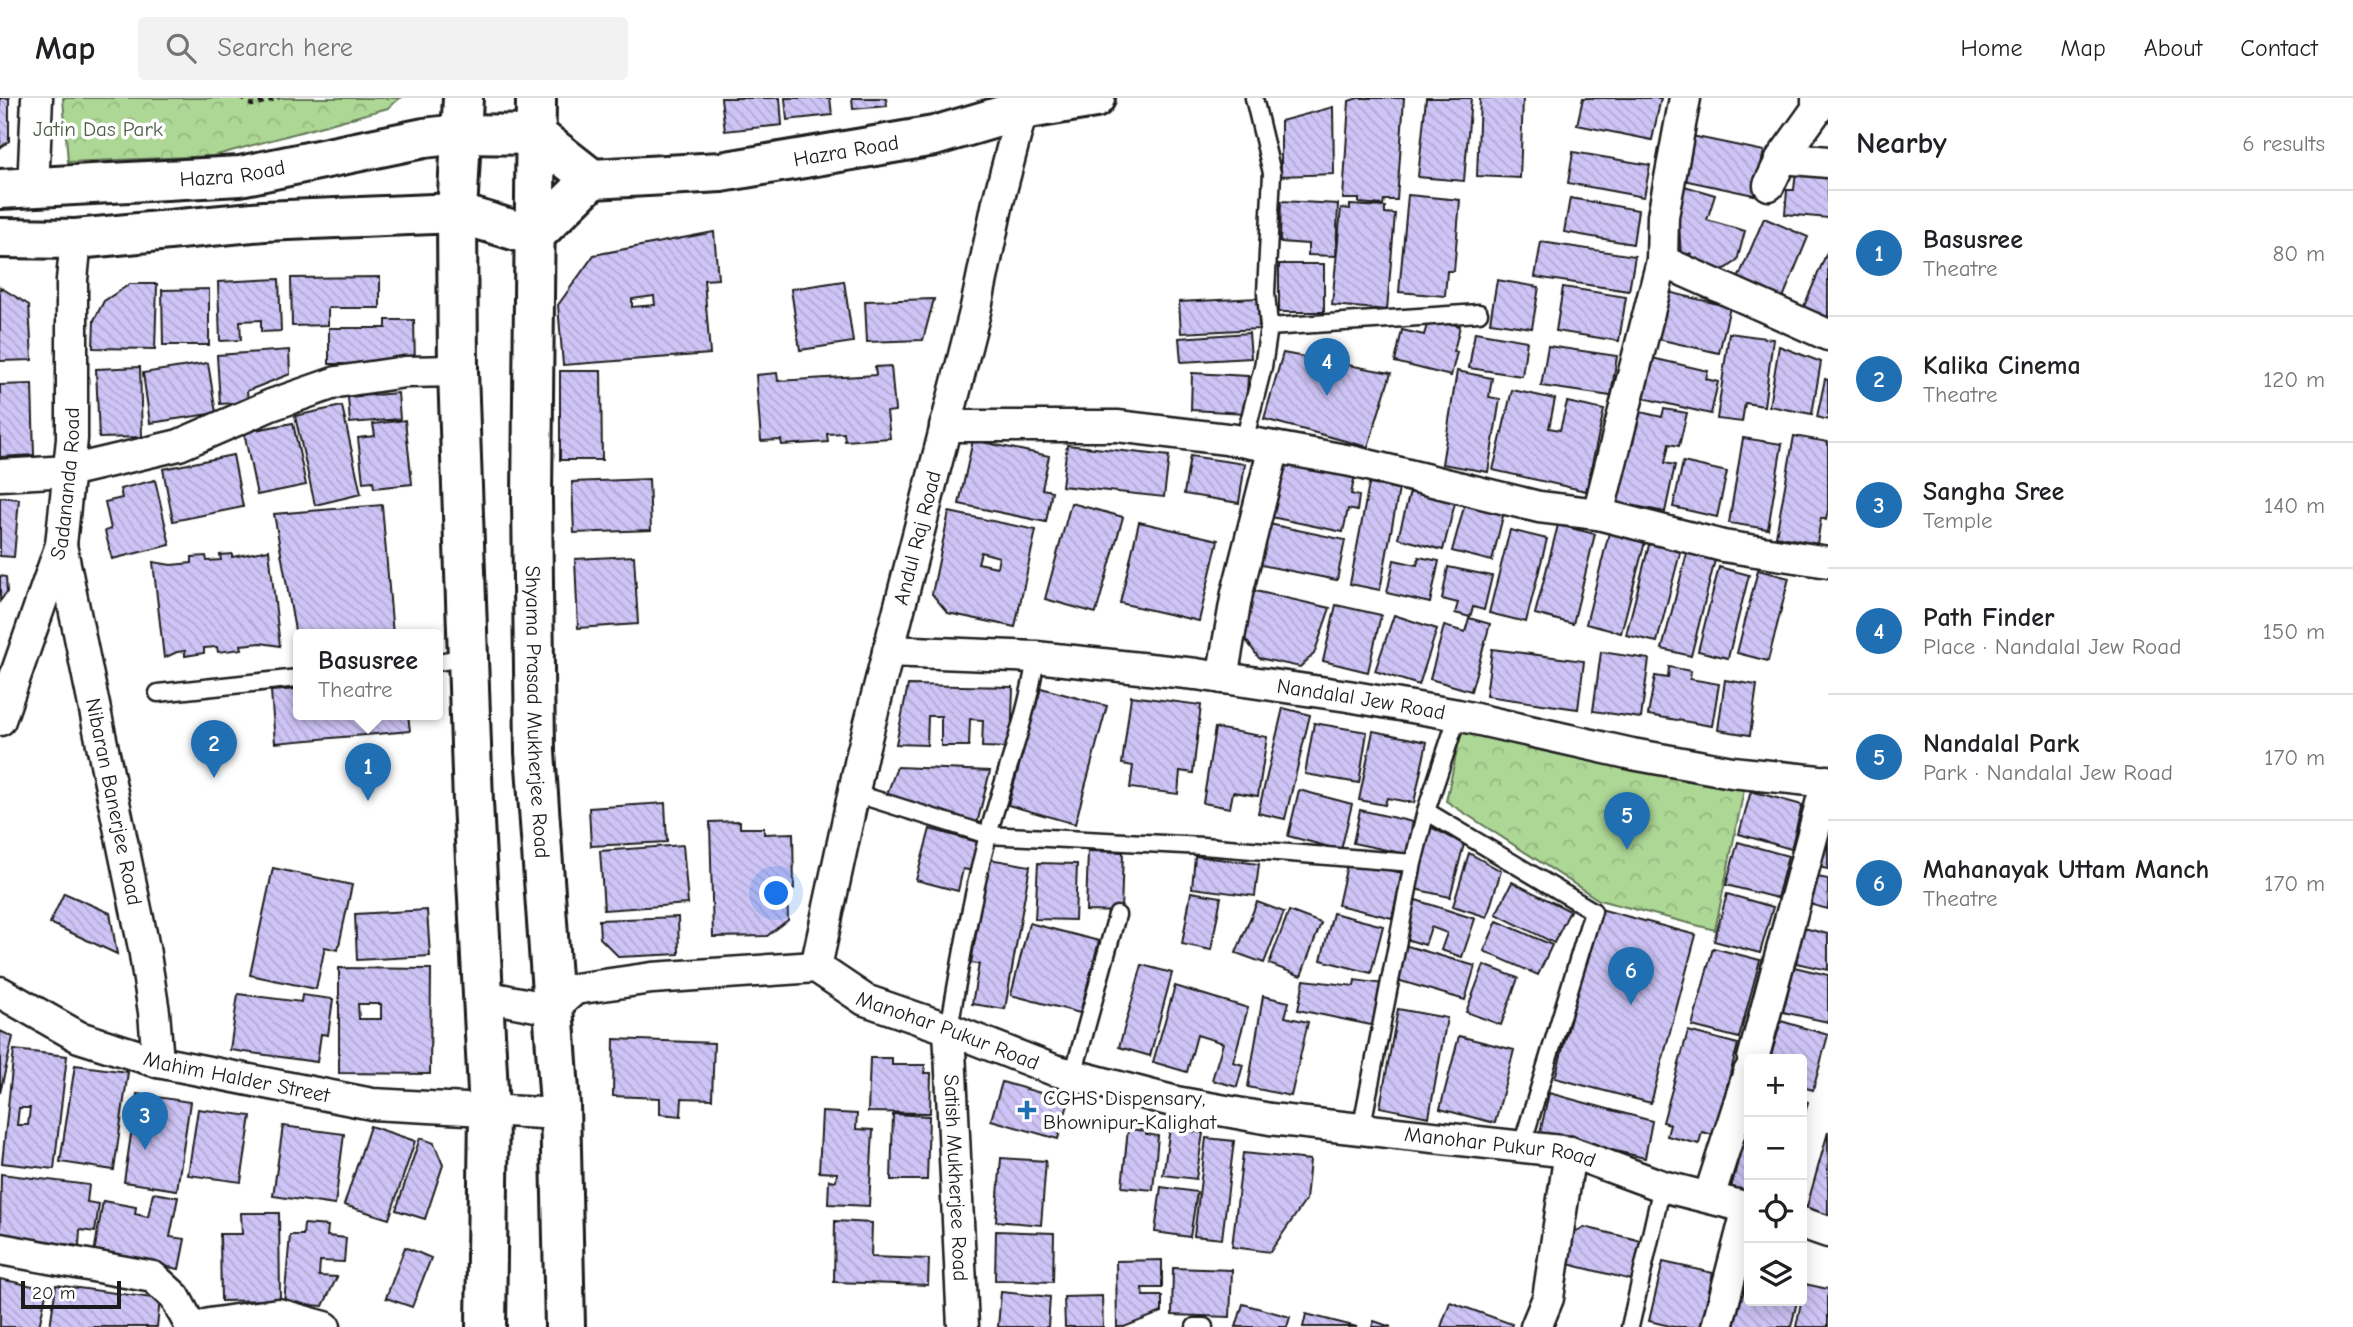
<!DOCTYPE html>
<meta charset="utf-8">
<style>
body{margin:0;font-family:"Comic Neue",sans-serif;background:#f2f2f2;color:#202124}
.controls{position:absolute;right:21px;bottom:21px;display:grid;overflow:hidden;border-radius:7px;box-shadow:0 4px 18px #0003}
.controls button{width:63px;height:63px;display:grid;place-items:center;padding:0;border:0;border-bottom:2px solid #e0e0e0;background:#fff;color:#202124;font:35px sans-serif}
.scale{position:absolute;left:21px;bottom:18px;width:100px;box-sizing:border-box;padding-left:7px;border:4px solid #1c1c1c;border-top:0;font-size:19px;line-height:24px;white-space:nowrap;color:#1c1c1c;-webkit-text-stroke:5px #fff;paint-order:stroke}
.you{position:absolute;left:777px;top:796px;width:24px;height:24px;margin:-18px;border:5px solid #fff;border-radius:50%;background:#1a73e8;box-shadow:0 0 0 10px #1a73e833}
.badge{display:grid;place-items:center;width:46px;height:46px;border-radius:50%;background:#1f6fb2;color:#fff;font-size:23px;font-weight:700}
.pin{position:absolute;translate:-50% -58px;filter:drop-shadow(0 2px 4px #0008)}
.pin::after{content:'';position:absolute;top:37px;width:24px;height:21px;background:inherit;clip-path:polygon(0 0,100% 0,50% 100%)}
.popup{position:absolute;left:293px;top:531px;width:150px;height:91px;box-sizing:border-box;display:grid;place-content:center;border-radius:7px;background:#fff;filter:drop-shadow(0 2px 5px #0005);font-size:23px;white-space:nowrap;color:#757577}
.popup b{font-size:26px;color:#202124}
.popup::after{content:'';position:absolute;left:50%;top:100%;margin-left:-14px;border:14px solid transparent;border-top-color:#fff}
.list{margin:0;padding:0;list-style:none}
h2{display:flex;justify-content:space-between;align-items:center;height:91px;margin:0;padding:0 28px;font-size:30px}
h2 small{font-size:23px;font-weight:400;color:#757577}
.list li{display:grid;grid-template-columns:46px 1fr auto;gap:21px;align-items:center;box-sizing:border-box;height:126px;padding:0 28px;border-top:2px solid #e0e0e0}
.list b{display:block;font-size:26px;white-space:nowrap}
.list p{margin:0;font-size:23px;white-space:nowrap;color:#757577}
.list em{font-size:23px;font-style:normal;color:#757577}
.icon{flex:none;width:38px;height:38px;fill:none;stroke:currentColor;stroke-width:2;stroke-linecap:round;stroke-linejoin:round}
.map{position:relative;flex:none;width:1828px;height:1229px;overflow:hidden}
header{display:flex;align-items:center;gap:42px;box-sizing:border-box;height:98px;padding:0 35px;background:#fff;border-bottom:2px solid #e0e0e0}
header strong{font-size:33px}
nav{display:flex;gap:38px;margin-inline-start:auto;font-size:24px}
.search{width:490px;height:63px;background:#f2f2f2;display:flex;align-items:center;gap:18px;box-sizing:border-box;padding:0 24px;border-radius:7px;color:#757577;font-size:26px}
main{display:flex}
aside{flex:1;background:#fff}
.map>svg:first-child{display:block}
.forest{fill:url(#forest-crowns);stroke:#647a58;stroke-width:2}
.building{fill:url(#building-back-hatch);stroke:#1c1c1c;stroke-width:2;fill-rule:evenodd}
.lines{fill:none;stroke-linecap:round;stroke-linejoin:round}
.service-casing{stroke:#1c1c1c;stroke-width:21}
.minor-casing{stroke:#1c1c1c;stroke-width:35}
.secondary-casing{stroke:#1c1c1c;stroke-width:44}
.primary-casing{stroke:#1c1c1c;stroke-width:44}
.path{stroke:#1c1c1c;stroke-width:4.5;stroke-dasharray:5 5;stroke-linecap:butt}
.service{stroke:#fff;stroke-width:16}
.minor{stroke:#fff;stroke-width:30}
.secondary{stroke:#fff;stroke-width:38}
.primary{stroke:#fff;stroke-width:38}
.poi-dot{fill:#1f6fb2;stroke:#fff;stroke-width:2.5}
.labels{text-anchor:middle;stroke-width:7;stroke-linejoin:round;paint-order:stroke}
.park-label{font-size:21px;fill:#4f5d46;stroke:#fff}
.street-label{font-size:21px;fill:#1c1c1c;stroke:#fff}
.poi-label{font-size:21px;fill:#1c1c1c;stroke:#fff;text-anchor:start}
</style>
<header>
<strong>Map</strong>
<div class="search"><svg class="icon" aria-label="search" viewBox="0 0 24 24"><circle cx="10" cy="10" r="6"/><path d="M15 15l6 6"/></svg>Search here</div>
<nav><a>Home</a><a>Map</a><a>About</a><a>Contact</a></nav>
</header>
<main>
<div class="map">
<svg width="1828" height="1229" viewBox="0 0 1828 1229">
<defs>
<pattern id="forest-crowns" width="20" height="18" patternUnits="userSpaceOnUse" patternTransform="scale(1.75)"><rect width="20" height="18" fill="#add795"/><path d="M2 6a3 3 0 1 1 6 0M12 15a3 3 0 1 1 6 0" fill="none" stroke="#94b880"/></pattern>
<pattern id="building-back-hatch" width="6" height="6" patternUnits="userSpaceOnUse" patternTransform="scale(1.75)"><rect width="6" height="6" fill="#cec4f6"/><path d="M-1 5l2 2M0 0l6 6M5-1l2 2" fill="none" stroke="#b0a8d2"/></pattern>
</defs>
<rect width="100%" height="100%" fill="#fff"/>
<filter id="ink" filterUnits="userSpaceOnUse"><feTurbulence type="fractalNoise" baseFrequency=".0143" numOctaves="2"/><feDisplacementMap in="SourceGraphic" scale="14" xChannelSelector="R" yChannelSelector="G"/><feConvolveMatrix kernelMatrix="1 2 1 2 8 2 1 2 1" color-interpolation-filters="sRGB"/></filter>
<g filter="url(#ink)">
<path class="forest" d="M63,0h337l-12,10 -175,48 -145,6z
M1461,634l284,53 -30,145 -116,-30 -153,-99z"/>
<path class="building" d="M0,0h9v43l-9,7z
M721,0h59l2,27 -57,6z
M785,0h45l2,17 -45,5z
M852,0h34l1,8 -34,3z
M1358,0h46l-7,102h-13l-1,5 -24,-2v-4h-16l6,-98z
M1426,0h45l-7,83 -46,-4z
M1480,0h43l-3,80 -43,-2z
M1583,0h78l-9,42 -75,-15z
M1333,9l1,67 -53,2v-55z
M1687,37l77,16 -10,44 -76,-16z
M1573,54l77,13 -6,32 -76,-14z
M1796,72l32,3v45l-43,-4 2,-24h7z
M1681,87l34,10 -8,25 38,11 -8,30 -10,7 -11,4 -21,-6 -4,-13 -10,4 -2,-34 -8,-2z
M1408,97l52,5 -6,71h-7l-2,25 -46,-4z
M1570,100l68,12 -5,34 -69,-12z
M1281,103l57,3 -2,52 -28,-1v-11l-28,-2z
M1350,107l35,2v6l10,1 -8,96 -55,-5 9,-97 9,1z
M1764,120l44,19 -28,68 -45,-19z
M714,134l4,47 -14,1 6,74 -147,11 -5,-60 36,-50zM654,198l1,9 -23,2v-8z
M1541,144l94,14 -6,35 -94,-14z
M1828,152v72l-26,-11z
M1279,166h45v48h-45z
M380,179v31h-52v17l-36,1 -1,-48z
M279,181l2,52 -20,1v-12l-21,1 1,19 -21,1 -2,-59z
M1497,182l42,7 -7,41 -42,-6z
M844,183l9,61 -53,8 -9,-61z
M130,186h27l-2,65 -62,-1 1,-28 10,-19z
M0,189l29,18 3,55 -32,1z
M1563,189l63,10 -7,44 -63,-10z
M209,191v56h-46l-1,-55z
M1660,192l70,17 -11,46 -70,-16z
M1258,200l1,31 -78,4 -2,-31z
M934,201l-11,41 -56,2 -2,-41z
M1429,220l31,8 -6,25 3,1 -6,24 -56,-14 7,-32 22,5z
M386,222h28l1,44h-86v-36h57z
M1475,234l52,9 -5,35 -53,-8z
M1249,235l2,25 -70,4 -2,-24z
M1729,235l44,6 -9,67 -19,-3 -3,19 -25,-3z
M1548,248l69,10 -6,40 -70,-10z
M1779,248l42,16 -9,52 -43,-8z
M289,252l1,24 -43,17 1,11 -28,2 -3,-49z
M1283,255l108,20 -23,74 -104,-28z
M1652,260l56,13 -2,8 12,3 -7,32 -68,-16z
M208,265l8,50 -66,10 -7,-50z
M891,268l4,45 -8,1 3,26 -45,3 -1,-8 -17,1 1,8 -46,3 -1,-5 -20,1 -5,-66 21,-2 1,8 98,-6 -1,-8z
M140,269l2,70 -43,1 -3,-69z
M560,273h41l1,89h-42z
M1457,273l35,7 -3,19 11,2 -12,73 -46,-8z
M1192,275l56,3 -2,37 -55,-3z
M1825,281l3,1v40l-11,-3z
M32,286l2,71 -34,2v-72z
M1512,292l43,9 -6,29 11,2 7,-28 37,8 -18,81 -93,-21z
M398,295l2,26 -50,4 -2,-26z
M342,308l19,88 -46,11 -20,-89z
M1664,311l23,4 -8,33 -10,-2 -4,19 10,2 -10,47 -50,-10 21,-91 26,6z
M405,322l7,64 -38,4 -1,-7 -10,1 -5,-44 17,-2 -2,-12z
M293,325l13,62 -49,10 -13,-63z
M1794,338l34,6v68l-2,10 -5,-2 -4,26 -41,-8z
M1743,340l39,6 -14,85 -39,-6z
M973,342l76,16 -7,33 10,2 -6,31 -87,-18z
M1067,347l102,11 -5,41 -102,-11z
M233,357l10,52 -70,14 -10,-52z
M1190,358l55,8 -6,39 -55,-9z
M1283,362l72,15 -4,19 8,2 -2,15 -9,-2 -5,23 -72,-15z
M1683,364l44,10 -10,45 -44,-10z
M649,381l2,51 -77,3 -2,-51z
M155,382l15,65 -58,14 -7,-28 6,-2 -6,-27 17,-4 -2,-9z
M1369,386l30,5 -19,101 -30,-6z
M1411,390l45,11 -13,51 -45,-12z
M0,399l19,2 -5,58 -14,-1z
M1071,405l52,14 -27,96 -51,-14z
M1465,405l39,9 -12,49 -40,-10z
M382,407l11,130h-95v12l-24,-133z
M949,414l87,18 -21,97 -67,-14 -16,-19zM981,454l18,5 -2,10 -19,-4z
M1139,424l79,18 -19,81 -79,-18z
M1269,426l76,16 -8,40 -76,-15z
M1558,427l37,9 -22,90 -38,-10z
M1610,431l36,9 -25,95 -35,-9z
M1510,432l37,9 -21,83 -37,-9z
M1650,443l31,8 -24,93 -31,-7z
M269,452l11,96 -19,-3 -20,2 1,4 -24,3 -1,-5 -13,1v5l-19,3v-5l-8,1 -13,6 -11,-96 18,3 21,-2v-6l14,-1 1,5 14,-1 -1,-5 12,-1v3z
M1687,455l28,7 -24,96 -29,-7z
M634,458l4,68 -60,4 -3,-69z
M1419,459l20,4 -9,42 -43,-10 7,-33 23,5z
M1448,469l44,9 -8,34 -11,-3 -3,10 -15,-4 3,-10 -16,-4z
M1719,469l30,8 -21,83 -30,-7z
M1758,472l31,8 -21,83 -31,-8z
M0,478l6,1 1,15 -7,9z
M1251,492l79,18 -16,46 -14,13 -41,-9 -18,-25z
M1336,507l45,10 -13,57 -45,-11z
M1394,517l43,14 -18,56 -44,-14z
M1469,520l21,6 -19,67 -41,-12 14,-53 21,6z
M1492,551l92,12 -6,48 -92,-13z
M1601,554l48,7 -8,59 -48,-7z
M1669,569l22,4 -1,8 29,5 -7,42 -64,-11 7,-39 13,2z
M1725,582l32,5 -7,50 -32,-5z
M908,587l105,2 -2,61 -29,-1 1,-27 -13,-1 -1,27h-28v-30h-13l-1,29 -31,-1z
M1041,590l66,18 -32,118 -67,-19z
M298,591v26h110l2,16 -135,12 -4,-52z
M1131,598l70,9 -8,68 -13,-2 -2,23 -48,-6 3,-22 -11,-2z
M1283,610l27,7 -25,104 -27,-6z
M1314,625l53,9 -8,51 -54,-9z
M1215,630l52,9 -9,59 -25,-4 -3,16 -27,-5z
M1373,633l54,11 -13,61 -27,-5 -2,7 -26,-5z
M897,669l93,4 -14,57 -90,-31z
M1299,692l53,14 -11,46 -53,-14z
M1751,693l51,14 -11,44 -52,-15z
M665,705l2,39 -76,4 -2,-38z
M1360,712l53,12 -7,32 -53,-11z
M1828,715v56l-15,-3z
M740,723v7h24v6l29,-1 1,56h-7l1,31 -21,16 -54,1 -3,-115z
M1427,727l37,19 -14,53 -40,-9z
M930,731l51,14 -7,28 -11,-2 -5,22 -42,-11z
M1738,744l50,14 -11,42 -51,-13z
M683,747l5,59 -84,6 -4,-59z
M1088,753l35,1 -2,60 -35,-1z
M1469,755l32,18 -14,46 -34,-11z
M1195,758l64,8 -4,32 -63,-8z
M989,761l41,7 -25,143 -33,-5 7,-40 -8,-1z
M1348,762l54,13 -10,45 -54,-13z
M1038,765l39,1 -2,56 -40,-1z
M273,770l79,17 -14,65 -13,-3 -9,42 -66,-14z
M1812,778l16,3v30l-23,-6z
M1512,784l58,29 -16,32 -58,-29z
M1191,794l30,5 -10,53 -29,-6z
M64,795l46,20 7,41 -67,-31z
M1727,796l46,13 -13,46 -46,-12z
M1416,802l59,19 -13,38 -21,-7 6,-17 -16,-6 -6,18 -22,-7z
M1257,804l27,10 -20,51 -28,-10z
M1600,811l96,26 -45,168 -96,-25z
M427,812l3,46 -73,4 -2,-46z
M1289,813l32,12 -20,53 -32,-12z
M1333,815l50,13 -12,47 -50,-13z
M678,819l1,37 -60,3 -19,-19 -1,-18z
M1497,823l55,24 -14,30 -54,-24z
M1029,825l70,18 -19,72 -69,-18z
M1804,830l24,6v36l-32,-7z
M1404,847l71,21 -10,34 -71,-21z
M1713,850l47,12 -21,78 -47,-12z
M1142,867l30,8 -22,83 -31,-9z
M1484,867l34,13 -17,47 -35,-13z
M1794,869l34,8v47l-45,-10z
M339,870l92,1 -1,105 -91,-1zM358,906h23v15h-22z
M1304,882l50,6 1,-6 29,4 -8,42 -78,-16z
M1175,888l73,22 -15,54 10,3 -6,22 -25,-7 11,-37 -26,-8 -10,37 -34,-10z
M238,896l63,8 1,-7 31,4 -5,36 -7,-1 -4,28 -87,-12z
M1263,898l26,6 -4,15 23,5 -17,74 -43,-9z
M1398,911l49,9 -18,99 -49,-10z
M1781,923l47,14 -15,55 -11,-3v-28h-32z
M0,933l13,6 -13,56z
M1688,933l50,13 -24,91 -12,-3 -3,12 -32,-8 3,-12 -7,-2z
M1459,938l55,14 -19,73 -55,-14z
M614,941l100,4 -2,56 -30,-1 -1,18 -21,-2v-16l-47,-2z
M14,952l53,6 -13,113 -52,-6zM19,1010h11l-2,17h-11z
M870,960h22v7h33l-1,8h7l-1,40 -62,-1z
M75,967l53,7 -14,98 -54,-8z
M1002,984l67,19 -11,38 -67,-19z
M1549,995l103,28 -7,37 -105,-25z
M137,996l53,8 -13,88 -53,-8z
M1802,1002l6,2 -6,22z
M198,1011l53,7 -10,66 -53,-7z
M822,1014l35,2 -1,15 17,1 -4,76 -41,-2 1,-24 7,1 1,-8 -18,-1z
M893,1016l36,2 -2,64h-36z
M1749,1020v75l-18,-5z
M283,1028l61,8 -9,71 -62,-9z
M370,1028l45,15 -26,78 -45,-14z
M1170,1030l33,5 -7,46 -33,-4z
M1128,1031l18,2v3l12,2 -5,54 -31,-3z
M1828,1034v88l-23,-7z
M420,1040l14,5 9,22 -18,54 -29,-9z
M1206,1040l28,3 -12,98 -28,-3z
M1243,1055l67,7 -4,40 -36,52 -38,-5z
M1001,1060l45,3 -5,64 -45,-4z
M1,1076l88,11 -2,17 12,2 -4,28 -15,-2 -1,16 -79,-11z
M1161,1089l36,5 -7,45 -35,-5z
M153,1095l25,4 -8,40 15,2 -6,30 -85,-16 9,-52 33,6 -1,7 13,3z
M241,1115h38l1,87 -59,1 -1,-67h22z
M835,1123l37,2 -1,34 58,2 -1,26 -94,-3z
M304,1126l24,2 -1,10 19,2 -2,24 -24,-1 -1,15 18,1 -14,29 -39,-3 6,-68h13z
M1584,1129l58,14 -10,39 -72,-18 6,-25z
M996,1133l58,2 -1,49 -58,-2z
M405,1149l26,11 -19,49 -26,-9z
M1162,1162v28h-20l1,8h19v16l-38,15h-7l-1,-66z
M1663,1164l50,11 -12,54h-27l-25,-6z
M1173,1170l59,2 -2,47 -58,-2z
M0,1181l47,10 -8,38h-39z
M1805,1186l23,5v38h-32z
M56,1187l104,14 -3,28h-107z
M1743,1193l6,2v8h48l-6,26h-57z
M1001,1194l49,5 -2,30h-50z
M1102,1198l1,31h-38l-1,-30z
M1450,1204l62,22 -1,3h-70z
M1243,1206l47,13 -3,10h-51z
M1306,1216l51,13h-54z
M1374,1223l17,6h-19z"/>
<g class="lines">
<g class="service-casing">
<path id="service" d="M1269,229l210,-14
M1244,343l19,-74 6,-40 -3,-34 6,-120 -18,-75
M438,564l29,-5
M158,595l140,-15
M854,695l134,42 215,11 210,17
M1426,713l167,100 -71,234
M949,931c11,-64 22,-128 38,-190 16,-61 40,-119 49,-182
M1073,977l44,-160
M1361,1032l52,-267 13,-52 32,-96
M1195,1229h9
M1630,1229l32,-141"/>
</g>
<g class="minor-casing">
<g id="minor">
<path d="M1782,60l46,4"/>
<path d="M1769,87l13,-27 35,-49v-11"/>
<path d="M33,91l4,-91"/>
<path d="M1662,163l166,74"/>
<path d="M945,328h172l118,14 116,21 188,46 59,7 125,32 105,16"/>
<path d="M0,377l69,-4 110,-26 92,-40 66,-23 68,-10 53,-1"/>
<path d="M1598,416l64,-253 1,-45 22,-118"/>
<path id="s1" d="M61,447l83,403 10,64 4,50"/>
<path id="s2" d="M888,553l148,6 160,17 152,22 110,19 174,39 100,18 96,10"/>
<path d="M1222,580l15,-85 37,-146"/>
<path id="s3" d="M0,622l61,-175 11,-106v-159l4,-41"/>
<path id="s4" d="M816,869l46,-213 113,-442 23,-110 24,-92v-12"/>
<path id="s5" d="M0,894l79,45 79,25 214,42 188,10"/>
<path id="s6" d="M483,898l69,13 23,-20 77,-11 164,-11 49,33 84,29 105,41 122,32 94,17 300,33 92,34 87,22"/>
<path id="s7" d="M949,931l14,298"/>
<path d="M1753,961l74,-278"/>
<path d="M1709,1099l40,-125"/>
<path d="M1802,1125l26,9"/>
<path d="M0,1151l153,28 22,20 16,30"/>
<path d="M205,1229l4,-3 69,-10 47,13"/>
<path d="M1536,1229l12,-29 22,-146"/>
<path d="M1717,1229l31,-119"/>
</g>
</g>
<g class="secondary-casing">
<g id="secondary">
<path id="s8" d="M592,81l129,-7 213,-36 88,-26 73,-12"/>
<path id="s9" d="M0,91l240,-13 184,-38 35,-4 77,1 56,44"/>
<path d="M0,140l76,1 188,-18 193,-8 77,23 58,-57"/>
</g>
</g>
<g class="primary-casing">
<g id="primary">
<path d="M463,0l-6,115 1,158 15,431 16,309 -3,216"/>
<path id="s10" d="M536,0l-4,400 3,254 25,353 5,222"/>
</g>
</g>
<path class="path" d="M241,0l11,7 27,-7"/>
<use href="#service" class="service"/>
<use href="#minor" class="minor"/>
<use href="#secondary" class="secondary"/>
<use href="#primary" class="primary"/>
</g>
</g>
<path class="poi-dot" d="M1023.5 1001.5h7v7h7v7h-7v7h-7v-7h-7v-7h7z"/>
<g class="labels">
<g class="park-label">
<text x="98" y="38">Jatin Das Park</text>
</g>
<g class="street-label">
<text dy="7" stroke="none"><textPath href="#s8" startOffset="256">Hazra Road</textPath></text>
<text dy="7" stroke="none"><textPath href="#s9" startOffset="233">Hazra Road</textPath></text>
<text dy="7" stroke="none"><textPath href="#s3" startOffset="247">Sadananda Road</textPath></text>
<text dy="7" stroke="none"><textPath href="#s4" startOffset="441">Andul Raj Road</textPath></text>
<text dy="7" stroke="none"><textPath href="#s2" startOffset="476">Nandalal Jew Road</textPath></text>
<text dy="7" stroke="none"><textPath href="#s10" startOffset="614">Shyama Prasad Mukherjee Road</textPath></text>
<text dy="7" stroke="none"><textPath href="#s1" startOffset="262">Nibaran Banerjee Road</textPath></text>
<text dy="7" stroke="none"><textPath href="#s6" startOffset="490">Manohar Pukur Road</textPath></text>
<text dy="7" stroke="none"><textPath href="#s5" startOffset="254">Mahim Halder Street</textPath></text>
<text dy="7" stroke="none"><textPath href="#s6" startOffset="1057">Manohar Pukur Road</textPath></text>
<text dy="7" stroke="none"><textPath href="#s7" startOffset="149">Satish Mukherjee Road</textPath></text>
</g>
<g class="poi-label">
<text x="1043" y="1007">CGHS Dispensary,<tspan x="1043" dy="24">Bhownipur-Kalighat</tspan></text>
</g>
</g>
</svg>
<div class="controls">
<button>+</button>
<button>−</button>
<button><svg class="icon" aria-label="locate" viewBox="0 0 24 24"><circle cx="12" cy="12" r="6"/><path d="M12 2v4M12 18v4M2 12h4M18 12h4"/></svg></button>
<button><svg class="icon" aria-label="layers" viewBox="0 0 24 24"><path d="M12 4l9 5-9 5-9-5zM3 14l9 5 9-5"/></svg></button>
</div>
<div class="scale">20 m</div>
<div class="you"></div>
<div class="pin badge" style="left:368px;top:703px">1</div>
<div class="popup"><b>Basusree</b>Theatre</div>
<div class="pin badge" style="left:214px;top:680px">2</div>
<div class="pin badge" style="left:145px;top:1052px">3</div>
<div class="pin badge" style="left:1327px;top:298px">4</div>
<div class="pin badge" style="left:1627px;top:752px">5</div>
<div class="pin badge" style="left:1631px;top:907px">6</div>
</div>
<aside>
<h2>Nearby<small>6 results</small></h2>
<ul class="list">
<li><span class="badge">1</span><div><b>Basusree</b><p>Theatre</p></div><em>80 m</em></li>
<li><span class="badge">2</span><div><b>Kalika Cinema</b><p>Theatre</p></div><em>120 m</em></li>
<li><span class="badge">3</span><div><b>Sangha Sree</b><p>Temple</p></div><em>140 m</em></li>
<li><span class="badge">4</span><div><b>Path Finder</b><p>Place · Nandalal Jew Road</p></div><em>150 m</em></li>
<li><span class="badge">5</span><div><b>Nandalal Park</b><p>Park · Nandalal Jew Road</p></div><em>170 m</em></li>
<li><span class="badge">6</span><div><b>Mahanayak Uttam Manch</b><p>Theatre</p></div><em>170 m</em></li>
</ul>
</aside>
</main>
